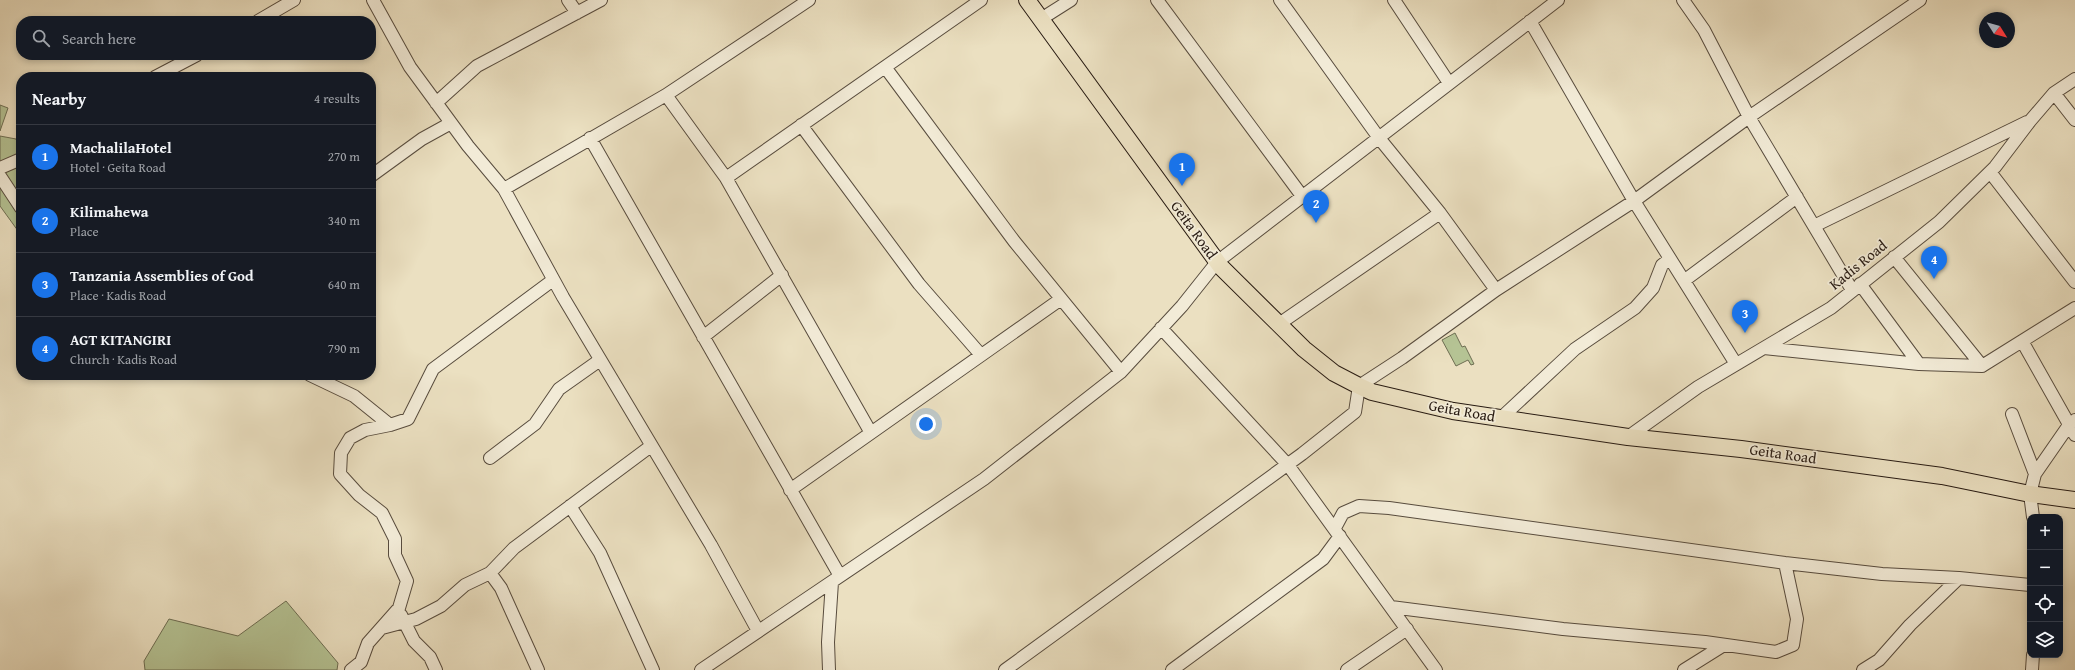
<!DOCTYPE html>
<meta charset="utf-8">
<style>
body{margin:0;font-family:"Gentium Book Plus",serif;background:#242831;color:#f1f3f6}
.controls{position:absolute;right:12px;bottom:12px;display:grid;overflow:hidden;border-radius:8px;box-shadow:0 2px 6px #0003}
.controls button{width:36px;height:36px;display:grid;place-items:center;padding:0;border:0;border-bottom:1px solid #363941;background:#171b24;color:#f1f3f6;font:20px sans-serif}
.compass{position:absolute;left:1979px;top:12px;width:36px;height:36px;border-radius:50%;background:#171b24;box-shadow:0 2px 6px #0003;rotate:127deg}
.you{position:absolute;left:926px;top:424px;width:14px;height:14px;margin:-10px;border:3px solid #fff;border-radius:50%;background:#1a73e8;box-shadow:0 0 0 6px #1a73e833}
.badge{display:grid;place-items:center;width:26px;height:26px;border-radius:50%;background:#1a73e8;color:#fff;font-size:13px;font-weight:700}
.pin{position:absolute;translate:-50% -33px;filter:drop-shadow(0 1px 2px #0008)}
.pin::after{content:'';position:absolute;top:21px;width:14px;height:12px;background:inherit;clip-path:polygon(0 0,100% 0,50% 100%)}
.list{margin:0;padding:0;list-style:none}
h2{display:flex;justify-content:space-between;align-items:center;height:52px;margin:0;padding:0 16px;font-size:17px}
h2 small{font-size:13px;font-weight:400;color:#9ea1a6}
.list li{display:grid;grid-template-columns:26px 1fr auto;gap:12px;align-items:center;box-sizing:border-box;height:64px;padding:0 16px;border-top:1px solid #363941}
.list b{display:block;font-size:15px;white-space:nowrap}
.list p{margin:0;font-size:13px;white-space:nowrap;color:#9ea1a6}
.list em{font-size:13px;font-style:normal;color:#9ea1a6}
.icon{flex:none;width:22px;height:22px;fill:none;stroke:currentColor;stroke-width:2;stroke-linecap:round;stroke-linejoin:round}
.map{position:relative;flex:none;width:2075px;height:670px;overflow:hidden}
.search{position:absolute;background:#171b24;box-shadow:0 2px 6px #0003;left:16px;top:16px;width:360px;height:44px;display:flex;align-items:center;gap:10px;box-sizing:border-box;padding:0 14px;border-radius:16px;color:#9ea1a6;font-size:15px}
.panel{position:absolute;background:#171b24;box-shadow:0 2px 6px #0003;left:16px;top:72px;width:360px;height:308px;border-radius:16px}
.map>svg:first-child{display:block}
.green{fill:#b5c394;stroke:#6e6e53}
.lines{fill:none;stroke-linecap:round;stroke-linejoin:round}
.minor-casing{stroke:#584c3e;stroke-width:14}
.major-casing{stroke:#271a12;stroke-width:18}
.minor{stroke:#f2ebd7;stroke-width:12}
.major{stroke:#ebe0c1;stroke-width:16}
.labels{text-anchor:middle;stroke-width:3.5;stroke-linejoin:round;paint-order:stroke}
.street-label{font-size:15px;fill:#271a12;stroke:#f2ebd7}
</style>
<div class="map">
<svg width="2075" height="670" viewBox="0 0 2075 670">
<rect width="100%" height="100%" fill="#ebe0c1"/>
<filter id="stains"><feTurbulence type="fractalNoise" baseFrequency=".005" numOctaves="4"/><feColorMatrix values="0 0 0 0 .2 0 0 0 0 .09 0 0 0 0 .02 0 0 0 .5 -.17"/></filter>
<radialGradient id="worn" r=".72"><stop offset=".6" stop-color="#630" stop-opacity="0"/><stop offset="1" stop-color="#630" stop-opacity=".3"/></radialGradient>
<path class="green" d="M0,105l8,3 -8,23z
M0,136l16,3 5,13v83l-21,-29z
M1455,333l7,14 3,-1 9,18 -3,1 -3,-5 -12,6 -14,-26z
M286,601l52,62 -1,7h-192l-1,-9 25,-42 69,17z"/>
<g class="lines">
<g class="minor-casing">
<path id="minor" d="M373,0l37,67 58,79 36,43 59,108 148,248 47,86
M568,0l9,13
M1157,0l145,196
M1280,0l99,138 61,75 56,77
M1394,0l55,83
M1683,0l21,30 45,87 103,173
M1041,19l30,-19
M258,21l36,-21
M1530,21l104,180 102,163
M885,67l129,174 107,131
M155,77l42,-22
M2054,93l21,27
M666,95l60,83 145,255
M436,103l41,-37 124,-66
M801,125l118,159 62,71
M590,138l250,438
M0,168l21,-9
M1990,172l85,110
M0,176l21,32
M371,176l51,-37 29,-16
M726,178l255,-178
M504,189l162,-94 143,-95
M1814,226l213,-104
M1894,257l88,109
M1685,280l112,-83
M1860,284l59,80
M1279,324l161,-111
M1161,328l127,137 148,205
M703,337l79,-62
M2022,341l53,94
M1764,348l155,16 63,2 93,-58
M310,375l44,21 36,29
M2012,414l23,60
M1501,418l74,-69 60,-41 18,-20 9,-23 8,-6
M1628,437l70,-50 133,-79 108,-86 56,-55 35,-46 24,-28 21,-14
M490,458l45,-34 24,-35 41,-29
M790,490l271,-191
M570,506l30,47 53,117
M2033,517l-3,-23 5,-20 34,-49 6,-5
M1335,528l8,-15 16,-7 30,2 396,55 97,11 77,4 71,7
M490,573l11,15 37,82
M1391,607l172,22 142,13 71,10 17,-7 4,-26 -12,-56
M401,615l13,26 16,16 6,13
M382,628l34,-9 25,-13 24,-21 25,-12 24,-25 137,-102
M351,670l10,-8 7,-19 31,-35 8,-27 -12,-26v-16l-13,-26 -23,-18 -19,-21 1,-21 9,-15 15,-8 25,-5 18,-6 25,-50 120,-89
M701,670l283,-191 137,-107 61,-66 35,-44 341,-262
M829,670l-1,-28 4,-60
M1005,670l297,-216 53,-42 4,-26 43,-28 94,-68 138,-89 115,-84 171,-117
M1172,670l151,-111 17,-23
M1347,670l60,-41
M1684,670l40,-25
M1863,670l16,-10 31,-35 49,-47
M2032,670l1,-15"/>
</g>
<g class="major-casing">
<path id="major" d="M1027,0l194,267 83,82 30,24 25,13 13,6 81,19 175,26 113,12 201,27 88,18 45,6"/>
</g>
<use href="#minor" class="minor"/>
<use href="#major" class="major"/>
</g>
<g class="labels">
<g class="street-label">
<text transform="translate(1194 230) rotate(54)" y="5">Geita Road</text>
<text transform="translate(1858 265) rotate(-39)" y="5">Kadis Road</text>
<text transform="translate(1462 411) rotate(10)" y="5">Geita Road</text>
<text transform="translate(1783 454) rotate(8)" y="5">Geita Road</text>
</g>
</g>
<rect width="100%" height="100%" filter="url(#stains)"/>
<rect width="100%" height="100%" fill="url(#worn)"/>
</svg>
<div class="controls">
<button>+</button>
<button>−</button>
<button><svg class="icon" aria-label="locate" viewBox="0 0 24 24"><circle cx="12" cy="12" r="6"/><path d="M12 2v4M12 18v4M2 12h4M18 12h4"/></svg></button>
<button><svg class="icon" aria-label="layers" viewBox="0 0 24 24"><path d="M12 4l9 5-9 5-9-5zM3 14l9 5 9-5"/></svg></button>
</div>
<svg class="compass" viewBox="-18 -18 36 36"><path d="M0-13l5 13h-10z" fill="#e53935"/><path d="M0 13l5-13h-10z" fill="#9ea1a6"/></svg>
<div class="you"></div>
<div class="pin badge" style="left:1182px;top:186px">1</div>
<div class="pin badge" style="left:1316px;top:223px">2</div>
<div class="pin badge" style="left:1745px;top:333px">3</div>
<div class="pin badge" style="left:1934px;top:279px">4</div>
<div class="search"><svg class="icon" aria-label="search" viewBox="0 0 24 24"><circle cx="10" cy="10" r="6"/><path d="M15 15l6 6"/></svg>Search here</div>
<section class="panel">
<h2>Nearby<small>4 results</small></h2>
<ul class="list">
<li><span class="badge">1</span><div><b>MachalilaHotel</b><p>Hotel · Geita Road</p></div><em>270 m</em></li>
<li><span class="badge">2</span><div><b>Kilimahewa</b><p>Place</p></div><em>340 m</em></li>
<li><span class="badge">3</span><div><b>Tanzania Assemblies of God</b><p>Place · Kadis Road</p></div><em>640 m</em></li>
<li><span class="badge">4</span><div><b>AGT KITANGIRI</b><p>Church · Kadis Road</p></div><em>790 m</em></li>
</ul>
</section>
</div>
